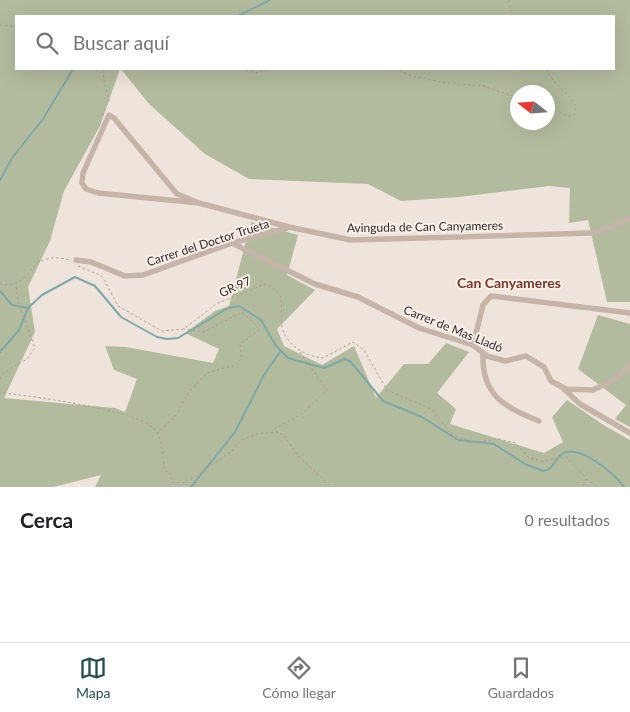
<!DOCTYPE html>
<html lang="es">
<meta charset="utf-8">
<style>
body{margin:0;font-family:Lato,sans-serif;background:#f2f2f2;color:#202124}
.compass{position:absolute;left:510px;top:85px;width:45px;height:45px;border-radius:50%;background:#fff;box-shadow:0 5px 20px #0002;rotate:287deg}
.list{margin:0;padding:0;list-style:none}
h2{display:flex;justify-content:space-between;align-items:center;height:65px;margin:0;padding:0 20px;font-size:21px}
h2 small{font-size:16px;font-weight:400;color:#757577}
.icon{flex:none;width:28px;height:28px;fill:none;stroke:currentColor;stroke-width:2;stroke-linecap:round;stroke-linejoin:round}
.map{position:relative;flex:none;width:630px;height:487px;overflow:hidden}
.search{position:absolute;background:#fff;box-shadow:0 5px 20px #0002;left:15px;right:15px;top:15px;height:55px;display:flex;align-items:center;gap:12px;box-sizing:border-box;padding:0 18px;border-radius:0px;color:#757577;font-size:19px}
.sheet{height:155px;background:#fff}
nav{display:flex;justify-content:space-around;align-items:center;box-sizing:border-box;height:70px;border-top:1px solid #e0e0e0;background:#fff;font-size:14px;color:#757577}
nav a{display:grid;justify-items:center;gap:2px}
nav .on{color:#234f4f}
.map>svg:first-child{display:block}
.green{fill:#b3bb9e;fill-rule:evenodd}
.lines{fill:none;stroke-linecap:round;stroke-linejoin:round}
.stream{stroke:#7ea8a7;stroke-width:2}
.path{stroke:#b09e94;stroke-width:1;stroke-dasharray:2.5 2.5;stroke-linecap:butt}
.minor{stroke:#c5b4a9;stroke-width:5.5}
.labels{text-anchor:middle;stroke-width:4;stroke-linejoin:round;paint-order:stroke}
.street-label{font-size:12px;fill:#332b28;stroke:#f7efe7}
.neighbourhood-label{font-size:14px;font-weight:bold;fill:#78382b;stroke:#f7efe7}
</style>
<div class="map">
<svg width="630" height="487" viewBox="0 0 630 487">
<rect width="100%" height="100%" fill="#eee4dc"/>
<path class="green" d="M0,0h630v302h-23l-19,-82 -19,3 1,-35 -21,-2 -90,11 -58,4 -33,-17 -119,-5 -44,-25 -56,-50 -28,-35h493v-53h-598v53h104l-20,57 -36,65 -14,50 -22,46 7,45 -31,66 111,10 10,4 12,-33 -23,-9 -9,-24 21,1 87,16 6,-14 -34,-16 30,-22 14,-5 22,-84 47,13 -11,40 28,15 -38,39 7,17 38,19 32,-19 22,52 28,-34h24l18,-21 23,9 -32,41 19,16 -6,15 94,29 19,-11 -11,-25 15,-17 38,26 25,14v47h-535l6,-12 -48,12h-53zM518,92h30v30h-30z
M598,315l32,9v103l-15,-8 11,-14 -48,-36z"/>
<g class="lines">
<path class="stream" d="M240,15l30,-15
M0,180l12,-22 31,-39 30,-50
M0,291l12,14 16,3 14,-13 33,-18 20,9 26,31 36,20 10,2 11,-1 50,-30 11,-2 22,14 15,26 12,12 36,10 21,-9 6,3 32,39 39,16 36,23 36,4 31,20 18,7c12,-2 10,-11 19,-17 17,-11 53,20 62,33
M0,352l19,-22 9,-22
M191,487l44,-55 29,-57 16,-23"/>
<path class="path" d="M509,0l2,16
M0,25l16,1
M241,69l15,4 15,-4
M395,69l17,7 34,7 38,3 34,12
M546,69c7,16 23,23 30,38l-2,8 -4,1 -22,-7
M102,115l7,-15 -5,-20 -1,-11
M78,266l24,10 16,30 44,25 22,-2 32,-25 49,-20c6,3 12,6 15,12 3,7 1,16 1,24 1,22 21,36 42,38l30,-16 11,8 23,40 44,19 20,25 20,9 27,-4 18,4 13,15 14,3 23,-4 20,21 -3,9
M0,282l6,3
M0,284c25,6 27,-19 47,-25 8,-3 17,0 24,1
M300,352l27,38 -25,24 -28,15 11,8 14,20 33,30
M0,379l3,-6 24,-14 8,-11 -17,-46 -2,-18
M0,390l3,3c28,3 135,17 151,36 9,10 9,28 10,41l7,4 2,9h12l47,-32 9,-11 16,-6 21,-2
M157,434l20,-20 11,-21 19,-20 20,-6 8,-1 7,-8 -2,-14 20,-15 -18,-17 -38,20 -20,-3
M586,479l12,8"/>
<path class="minor" d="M199,203l-101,-10 -12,-4 -4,-6 1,-10 26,-58 5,3 63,76 22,9 90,24 62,13 241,-7 22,-7 16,-8
M232,243l83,41 43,13 61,31 54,17 14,11 18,5 21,-5 18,11 7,14 15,8 27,1 23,-11 14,-14
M76,260l15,2 34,14 18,-1 89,-32 55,-15
M473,345l10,-40 8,-9 139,17
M483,353c-2,42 21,54 56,68
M563,388l17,16 50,29"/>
</g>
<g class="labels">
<g class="street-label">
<text transform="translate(425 227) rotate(-1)" y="4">Avinguda de Can Canyameres</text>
<text transform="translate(208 243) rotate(-18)" y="4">Carrer del Doctor Trueta</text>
<text transform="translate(235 287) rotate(-24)" y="4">GR 97</text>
<text transform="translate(453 329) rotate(22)" y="4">Carrer de Mas Lladó</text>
</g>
<g class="neighbourhood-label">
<text x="509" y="288">Can Canyameres</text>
</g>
</g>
</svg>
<svg class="compass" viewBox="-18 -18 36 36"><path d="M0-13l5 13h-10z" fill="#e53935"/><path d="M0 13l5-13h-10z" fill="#757577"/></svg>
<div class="search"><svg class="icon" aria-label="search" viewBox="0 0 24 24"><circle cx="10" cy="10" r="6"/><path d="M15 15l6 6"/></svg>Buscar aquí</div>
</div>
<section class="sheet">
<h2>Cerca<small>0 resultados</small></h2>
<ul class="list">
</ul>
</section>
<nav>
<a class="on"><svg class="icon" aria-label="map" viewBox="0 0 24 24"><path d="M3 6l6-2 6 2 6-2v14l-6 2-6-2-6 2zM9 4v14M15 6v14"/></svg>Mapa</a>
<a><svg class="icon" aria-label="directions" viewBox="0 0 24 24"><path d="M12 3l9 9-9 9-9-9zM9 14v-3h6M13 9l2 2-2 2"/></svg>Cómo llegar</a>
<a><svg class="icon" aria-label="saved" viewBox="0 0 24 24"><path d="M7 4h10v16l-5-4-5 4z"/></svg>Guardados</a>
</nav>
